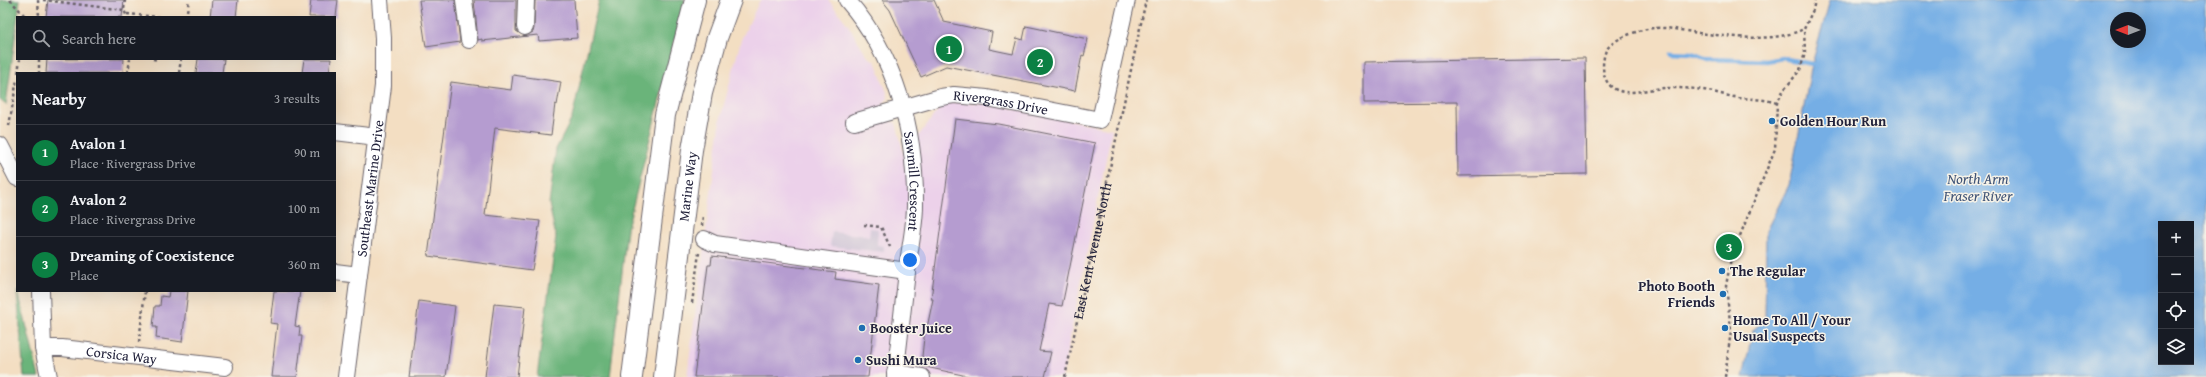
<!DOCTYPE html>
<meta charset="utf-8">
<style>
body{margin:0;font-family:"Gentium Book Plus",serif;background:#20242c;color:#f1f3f6}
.controls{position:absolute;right:12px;bottom:12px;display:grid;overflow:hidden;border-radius:0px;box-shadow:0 4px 16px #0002}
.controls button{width:36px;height:36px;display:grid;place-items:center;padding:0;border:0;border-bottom:1px solid #363941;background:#171b24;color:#f1f3f6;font:20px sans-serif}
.compass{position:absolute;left:2110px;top:12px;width:36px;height:36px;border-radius:50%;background:#171b24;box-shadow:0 4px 16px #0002;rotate:270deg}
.you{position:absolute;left:910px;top:260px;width:14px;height:14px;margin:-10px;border:3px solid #fff;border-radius:50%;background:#1a73e8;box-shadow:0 0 0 6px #1a73e833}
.badge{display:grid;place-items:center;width:26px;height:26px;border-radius:50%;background:#0b8043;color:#fff;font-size:13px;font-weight:700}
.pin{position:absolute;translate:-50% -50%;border:2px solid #fff;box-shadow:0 1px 4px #0006}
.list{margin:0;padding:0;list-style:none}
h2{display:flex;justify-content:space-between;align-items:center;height:52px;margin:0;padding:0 16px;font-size:17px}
h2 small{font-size:13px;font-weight:400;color:#9ea1a6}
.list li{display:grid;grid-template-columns:26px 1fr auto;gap:12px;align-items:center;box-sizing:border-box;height:56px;padding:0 16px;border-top:1px solid #363941}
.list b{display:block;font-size:15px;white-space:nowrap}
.list p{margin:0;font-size:13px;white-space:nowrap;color:#9ea1a6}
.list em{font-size:13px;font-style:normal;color:#9ea1a6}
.icon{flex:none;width:22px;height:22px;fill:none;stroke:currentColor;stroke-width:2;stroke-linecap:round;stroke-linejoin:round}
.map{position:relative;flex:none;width:2206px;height:377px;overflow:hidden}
.search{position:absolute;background:#171b24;box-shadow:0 4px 16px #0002;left:16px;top:16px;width:320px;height:44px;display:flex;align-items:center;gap:10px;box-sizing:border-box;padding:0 14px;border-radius:0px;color:#9ea1a6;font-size:15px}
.panel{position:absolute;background:#171b24;box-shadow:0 4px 16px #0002;left:16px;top:72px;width:320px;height:220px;border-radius:0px}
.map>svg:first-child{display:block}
.built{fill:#ecd1ea}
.industrial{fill:#cbbfd5}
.forest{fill:#6bb47a;stroke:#466b5a}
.water{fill:#75aee5;stroke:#4c6890;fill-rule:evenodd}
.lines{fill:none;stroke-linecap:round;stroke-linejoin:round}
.stream{stroke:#75aee5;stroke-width:4.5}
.building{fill:#b59cd0}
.minor-casing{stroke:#6b646a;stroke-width:18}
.major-casing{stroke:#6b646a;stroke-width:22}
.path{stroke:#6b646a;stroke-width:2.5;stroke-dasharray:3 3;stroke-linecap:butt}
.minor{stroke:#fff;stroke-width:16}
.major{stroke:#fff;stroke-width:20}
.poi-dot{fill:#1f6fb2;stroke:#f7f3e8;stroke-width:1.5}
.labels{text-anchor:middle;stroke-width:3;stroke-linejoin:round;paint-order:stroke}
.street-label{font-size:14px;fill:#22223b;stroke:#f7f3e8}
.poi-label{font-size:14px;font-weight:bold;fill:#22223b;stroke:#f7f3e8;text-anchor:start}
.water-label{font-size:15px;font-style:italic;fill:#3f5376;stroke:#f7f3e8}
</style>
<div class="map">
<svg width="2206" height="377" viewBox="0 0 2206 377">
<rect width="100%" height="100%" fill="#f7f3e8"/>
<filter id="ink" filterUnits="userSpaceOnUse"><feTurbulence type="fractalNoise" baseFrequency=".025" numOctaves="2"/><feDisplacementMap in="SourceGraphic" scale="8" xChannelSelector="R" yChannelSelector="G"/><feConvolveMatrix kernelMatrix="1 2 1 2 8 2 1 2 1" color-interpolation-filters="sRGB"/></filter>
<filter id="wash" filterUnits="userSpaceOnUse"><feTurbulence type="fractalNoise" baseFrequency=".012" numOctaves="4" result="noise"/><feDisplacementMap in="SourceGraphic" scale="16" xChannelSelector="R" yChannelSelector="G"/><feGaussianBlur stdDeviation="0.9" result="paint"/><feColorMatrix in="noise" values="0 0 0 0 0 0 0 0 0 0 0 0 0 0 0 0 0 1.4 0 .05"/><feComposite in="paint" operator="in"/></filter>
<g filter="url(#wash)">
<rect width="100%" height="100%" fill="#f3dec2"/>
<path class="built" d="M760,0h68l2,2 18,23 20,32 7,4 12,32 1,5 -5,6 6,17 7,2 8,32 40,-53 44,1 124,26 -50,248h-375l34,-261 20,-76z"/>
<path class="industrial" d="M870,228l8,1 -1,16 7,1v6l-54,-6 2,-14 37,4z"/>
<path class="forest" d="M0,0h20l-14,105 -6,-5z
M599,0h86l-58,229 -17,148h-73l19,-140 -7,-33 7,-55 16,-31z
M17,291h1l21,86h-15z"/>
<path class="water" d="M1830,0h376v377h-463l10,-47 12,-10 1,-89 23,-46 23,-121zM2116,18h24v24h-24zM2161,224h30v138h-30z"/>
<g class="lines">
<path class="stream" d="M1671,52l21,1 15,6 60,2 15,-3 30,6"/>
</g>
<g id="blocks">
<path class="building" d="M48,0h76l-2,17h-76z
M212,0h26l-2,17h-26z
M311,0h27l-2,17h-27z
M419,0h36l5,42 -34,5z
M474,0h42v31l9,5 8,-4 1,-4 1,-28h39l3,38 -38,3 -1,-6 -56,6v-2l-4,1z
M882,0h52l10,22 48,10 -3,17 24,5 4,-16 6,2 3,-14 62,13 -4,17 -2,-1 -7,36 -129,-25 -25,11 -31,-67z
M1585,58l2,116 -129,2 -1,-74 -93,1v-41z
M47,59h77l-1,14h-77z
M198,59h26l-2,14h-26z
M304,59h27l-2,14h-27z
M513,75l48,7 -4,23 -2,-1 -4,31 -56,-7 -10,87 55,6 -8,49 -104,-14 23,-174 60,8z
M955,119l43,5 97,19 -33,163 -13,-2 -10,47 12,1 -6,25h-73l-51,-11 4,-38h2l6,-29h-2z
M712,256l124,16 -1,7 44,6 -11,92h-174l14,-112h3z
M169,291h19l-6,51 -26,-4 1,-11h-4l2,-21h5l1,-10 7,1z
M274,291h26l-5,35 5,1 -1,9h3l-5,41h-26l6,-53 -7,-1z
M419,301l36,5 -9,71h-37z
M494,304l31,3 -8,70h-32z"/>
</g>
</g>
<g filter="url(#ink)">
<use href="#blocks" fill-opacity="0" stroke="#6b646a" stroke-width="1"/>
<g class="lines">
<g class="minor-casing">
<g id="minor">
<path d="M464,0l5,40"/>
<path id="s2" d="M847,0c49,56 69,133 68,205 0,22 -6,45 -8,67 -4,35 -8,70 -12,105"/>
<path d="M525,27l1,-27"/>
<path id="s3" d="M854,122l87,-25 13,-2 33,3 113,22 27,-120"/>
<path d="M335,132l42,5"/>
<path d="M0,145l17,33"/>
<path d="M704,239l11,5 192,27"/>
<path d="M335,272l24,3"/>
<path d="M41,291l2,57 6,29"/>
<path id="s4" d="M43,348h19l163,19"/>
<path d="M895,373l27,4"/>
<path id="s5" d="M346,377l37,-291v-48l-3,-38"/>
</g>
</g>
<g class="major-casing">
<g id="major">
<path d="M632,377l33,-262 30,-115"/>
<path id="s6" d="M664,377l28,-227 10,-57 15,-55 14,-38"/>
</g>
</g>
<g class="path">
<path d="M10,0l16,17"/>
<path d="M38,0l1,17"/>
<path d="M43,0l81,10"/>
<path d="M125,0l-1,10 3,7"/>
<path d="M127,14l32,3"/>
<path d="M186,17l3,-17"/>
<path d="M39,59v14"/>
<path d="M153,59l5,1"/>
<path d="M18,73l2,-14"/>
<path d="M128,73l2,-14"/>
<path d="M179,73l2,-14"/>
<path d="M1777,103c-13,-4 -24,-4 -38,-5 -12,-2 -24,-6 -36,-8 -12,-2 -24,-2 -36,-2 -14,0 -29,5 -42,4 -21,-2 -25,-22 -20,-39 4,-14 36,-24 49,-25 15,-1 31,3 45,5 33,4 75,10 105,-4"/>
<path d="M9,126l8,-47"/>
<path d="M864,225l17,2 10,22"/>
<path d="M702,226l1,-11"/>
<path d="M692,303l7,-50"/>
<path d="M139,342l6,-51"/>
<path id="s1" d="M1065,377l81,-377"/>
<path d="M1725,377l6,-47 -5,-44 5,-28 44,-109 2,-46 6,-12 17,-21 5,-17 -1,-24 9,-19 2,-10"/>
</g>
<use href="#minor" class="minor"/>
<use href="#major" class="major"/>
</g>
</g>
<g class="poi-dot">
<circle cx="1772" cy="121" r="4"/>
<circle cx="1722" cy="271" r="4"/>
<circle cx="1723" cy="294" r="4"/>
<circle cx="862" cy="328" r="4"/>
<circle cx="1725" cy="328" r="4"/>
<circle cx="858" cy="360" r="4"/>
</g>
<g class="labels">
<g class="street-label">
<text dy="5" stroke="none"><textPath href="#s3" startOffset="151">Rivergrass Drive</textPath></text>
<text dy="5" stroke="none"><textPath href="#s2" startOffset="197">Sawmill Crescent</textPath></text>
<text dy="5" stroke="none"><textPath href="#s6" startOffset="192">Marine Way</textPath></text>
<text dy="5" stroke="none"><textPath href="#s5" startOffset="190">Southeast Marine Drive</textPath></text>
<text dy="5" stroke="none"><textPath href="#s1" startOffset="129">East Kent Avenue North</textPath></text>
<text dy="5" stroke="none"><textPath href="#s4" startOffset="79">Corsica Way</textPath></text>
</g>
<g class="poi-label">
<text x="1780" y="126">Golden Hour Run</text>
<text x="1730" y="276">The Regular</text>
<text x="1715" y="291" text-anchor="end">Photo Booth<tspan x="1715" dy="16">Friends</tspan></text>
<text x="1733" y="325">Home To All / Your<tspan x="1733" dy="16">Usual Suspects</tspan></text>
<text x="870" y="333">Booster Juice</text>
<text x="866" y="365">Sushi Mura</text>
</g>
<g class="water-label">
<text x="1978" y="184">North Arm<tspan x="1978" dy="17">Fraser River</tspan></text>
</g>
</g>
</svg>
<div class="controls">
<button>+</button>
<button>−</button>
<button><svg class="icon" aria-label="locate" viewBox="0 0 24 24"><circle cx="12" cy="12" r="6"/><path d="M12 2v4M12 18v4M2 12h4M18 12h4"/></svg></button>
<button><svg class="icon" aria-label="layers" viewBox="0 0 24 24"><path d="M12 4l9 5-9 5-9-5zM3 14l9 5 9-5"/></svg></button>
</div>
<svg class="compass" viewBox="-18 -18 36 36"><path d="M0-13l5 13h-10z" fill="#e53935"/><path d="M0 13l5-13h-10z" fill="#9ea1a6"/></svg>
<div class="you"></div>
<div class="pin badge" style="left:949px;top:49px">1</div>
<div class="pin badge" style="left:1040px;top:62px">2</div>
<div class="pin badge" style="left:1729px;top:247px">3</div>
<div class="search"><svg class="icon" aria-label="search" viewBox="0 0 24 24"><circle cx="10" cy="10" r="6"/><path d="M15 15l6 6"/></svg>Search here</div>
<section class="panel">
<h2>Nearby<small>3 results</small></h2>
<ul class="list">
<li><span class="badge">1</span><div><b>Avalon 1</b><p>Place · Rivergrass Drive</p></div><em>90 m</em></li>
<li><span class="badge">2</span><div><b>Avalon 2</b><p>Place · Rivergrass Drive</p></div><em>100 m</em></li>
<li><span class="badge">3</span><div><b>Dreaming of Coexistence</b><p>Place</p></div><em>360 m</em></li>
</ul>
</section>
</div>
